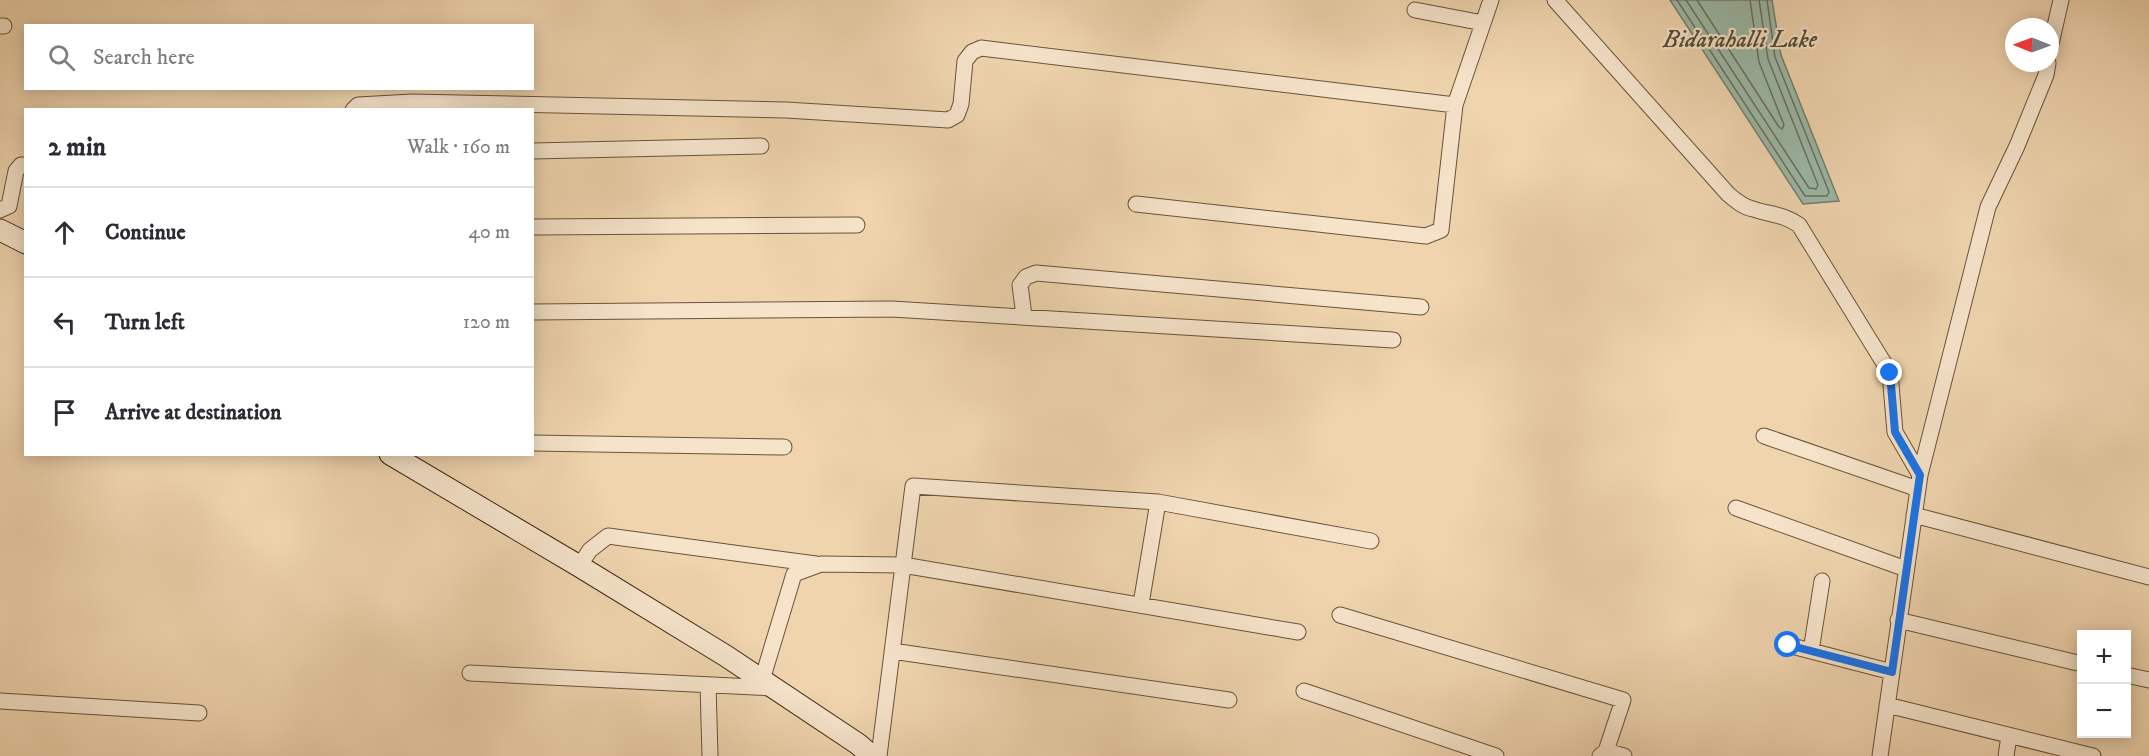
<!DOCTYPE html>
<meta charset="utf-8">
<style>
body{margin:0;font-family:"IM FELL DW Pica",serif;background:#f7f7f7;color:#2b2b33}
.controls{position:absolute;right:18px;bottom:18px;display:grid;overflow:hidden;border-radius:0px;box-shadow:0 3px 15px #0003}
.controls button{width:54px;height:54px;display:grid;place-items:center;padding:0;border:0;border-bottom:2px solid #e1e1e2;background:#fff;color:#2b2b33;font:30px sans-serif}
.compass{position:absolute;left:2005px;top:18px;width:54px;height:54px;border-radius:50%;background:#fff;box-shadow:0 3px 15px #0003;rotate:271deg}
.stop{position:absolute;width:18px;height:18px;margin:-14px;border:4px solid #1a73e8;border-radius:50%;background:#fff}
.stop.end{background:#1a73e8;border-color:#fff;box-shadow:0 2px 6px #0008}
.list{margin:0;padding:0;list-style:none}
h2{display:flex;justify-content:space-between;align-items:center;height:78px;margin:0;padding:0 24px;font-size:26px}
h2 small{font-size:20px;font-weight:400;color:#7c7c81}
.list li{display:grid;grid-template-columns:39px 1fr auto;gap:18px;align-items:center;box-sizing:border-box;height:90px;padding:0 24px;border-top:2px solid #e1e1e2}
.list b{display:block;font-size:22px;white-space:nowrap}
.list em{font-size:20px;font-style:normal;color:#7c7c81}
.icon{flex:none;width:33px;height:33px;fill:none;stroke:currentColor;stroke-width:2;stroke-linecap:round;stroke-linejoin:round}
.map{position:relative;flex:none;width:2149px;height:756px;overflow:hidden}
.search{position:absolute;background:#fff;box-shadow:0 3px 15px #0003;left:24px;top:24px;width:510px;height:66px;display:flex;align-items:center;gap:15px;box-sizing:border-box;padding:0 21px;border-radius:0px;color:#7c7c81;font-size:22px}
.panel{position:absolute;background:#fff;box-shadow:0 3px 15px #0003;left:24px;top:108px;width:510px;height:348px;border-radius:0px}
.map>svg:first-child{display:block}
.water{fill:#9ab8a7;stroke:#747e6b;stroke-width:1.5}
.lines{fill:none;stroke-linecap:round;stroke-linejoin:round}
.shore{stroke:#6b705c;stroke-width:1.5}
.street-casing{stroke:#695338;stroke-width:17}
.secondary-casing{stroke:#3c2811;stroke-width:23}
.street{stroke:#f5e3ca;stroke-width:15}
.secondary{stroke:#f5e3ca;stroke-width:21}
.route{stroke:#1a73e8;stroke-width:8}
.labels{text-anchor:middle;stroke-width:4.5;stroke-linejoin:round;paint-order:stroke}
.water-label{font-size:24px;font-style:italic;fill:#544c36;stroke:#f5e3ca}
</style>
<div class="map">
<svg width="2149" height="756" viewBox="0 0 2149 756">
<rect width="100%" height="100%" fill="#efd4ae"/>
<filter id="stains"><feTurbulence type="fractalNoise" baseFrequency=".00333" numOctaves="4"/><feColorMatrix values="0 0 0 0 .2 0 0 0 0 .09 0 0 0 0 .02 0 0 0 .5 -.17"/></filter>
<radialGradient id="worn" r=".72"><stop offset=".6" stop-color="#630" stop-opacity="0"/><stop offset="1" stop-color="#630" stop-opacity=".3"/></radialGradient>
<path class="water" d="M1670,0h102l9,55 58,146 -36,3z"/>
<g class="lines">
<path class="shore" d="M1677,0l128,196h22l2,-4 -54,-135 -8,-57
M1686,0l123,188 7,1 2,-4 -50,-126 -9,-59
M1697,0l82,127 3,2 2,-4 -25,-63 -9,-62"/>
<g class="street-casing">
<path id="street" d="M1555,0l173,194c7,6 15,13 25,15 18,6 30,5 46,16l91,148 5,59 25,43
M1415,10l68,13
M0,26h4
M2050,48l11,-48
M353,110l5,-5 54,-3 374,8 162,10 9,-5 4,-11 4,-43 7,-9 9,-4 474,57
M532,151l229,-5
M1136,204l290,32 15,-6 14,-125 36,-105
M0,210l9,-4 7,-35 5,-6h5
M532,227l325,-2
M532,312l360,-3 501,31
M1024,316l-4,-31 6,-8 10,-4 385,34
M1764,436l154,53
M532,443l252,4
M1736,508l170,61
M1914,515l235,62
M579,566l11,-16 18,-14 208,28
M1141,604l17,-102
M1340,615l283,85 -17,51 -6,5
M1898,620l184,44
M1788,645l104,27
M892,651l337,49
M1811,651l11,-70
M470,673l302,15
M2126,675l23,5
M762,680l32,-106 27,-10 82,1 395,67
M708,685l2,71
M1304,691l192,65
M0,701l199,12
M1887,705l206,51
M1606,751l18,5
M879,756l34,-270 245,16 213,39
M1880,756l40,-281 68,-268 29,-61 29,-71 2,-12
M2006,756l3,-20"/>
</g>
<g class="secondary-casing">
<path id="secondary" d="M0,230l26,13
M390,454l189,112 147,90 132,88 14,12"/>
</g>
<use href="#street" class="street"/>
<use href="#secondary" class="secondary"/>
</g>
<g class="lines">
<path class="route" d="M1788,645l104,27 28,-197 -25,-43 -5,-59"/>
</g>
<g class="labels">
<g class="water-label">
<text x="1740" y="47">Bidarahalli Lake</text>
</g>
</g>
<rect width="100%" height="100%" filter="url(#stains)"/>
<rect width="100%" height="100%" fill="url(#worn)"/>
</svg>
<div class="controls">
<button>+</button>
<button>−</button>
</div>
<svg class="compass" viewBox="-18 -18 36 36"><path d="M0-13l5 13h-10z" fill="#e53935"/><path d="M0 13l5-13h-10z" fill="#7c7c81"/></svg>
<div class="stop" style="left:1788px;top:645px"></div>
<div class="stop end" style="left:1890px;top:373px"></div>
<div class="search"><svg class="icon" aria-label="search" viewBox="0 0 24 24"><circle cx="10" cy="10" r="6"/><path d="M15 15l6 6"/></svg>Search here</div>
<section class="panel">
<h2>2 min<small>Walk · 160 m</small></h2>
<ul class="list">
<li><svg class="icon" aria-label="ahead" viewBox="0 0 24 24"><path d="M12 20V5M6 11l6-6 6 6"/></svg><div><b>Continue</b></div><em>40 m</em></li>
<li><svg class="icon" aria-label="left" viewBox="0 0 24 24"><path d="M17 20v-9H6M10 6l-5 5 5 5"/></svg><div><b>Turn left</b></div><em>120 m</em></li>
<li><svg class="icon" aria-label="arrive" viewBox="0 0 24 24"><path d="M6 21V4h12l-3 4 3 4H6"/></svg><div><b>Arrive at destination</b></div></li>
</ul>
</section>
</div>
